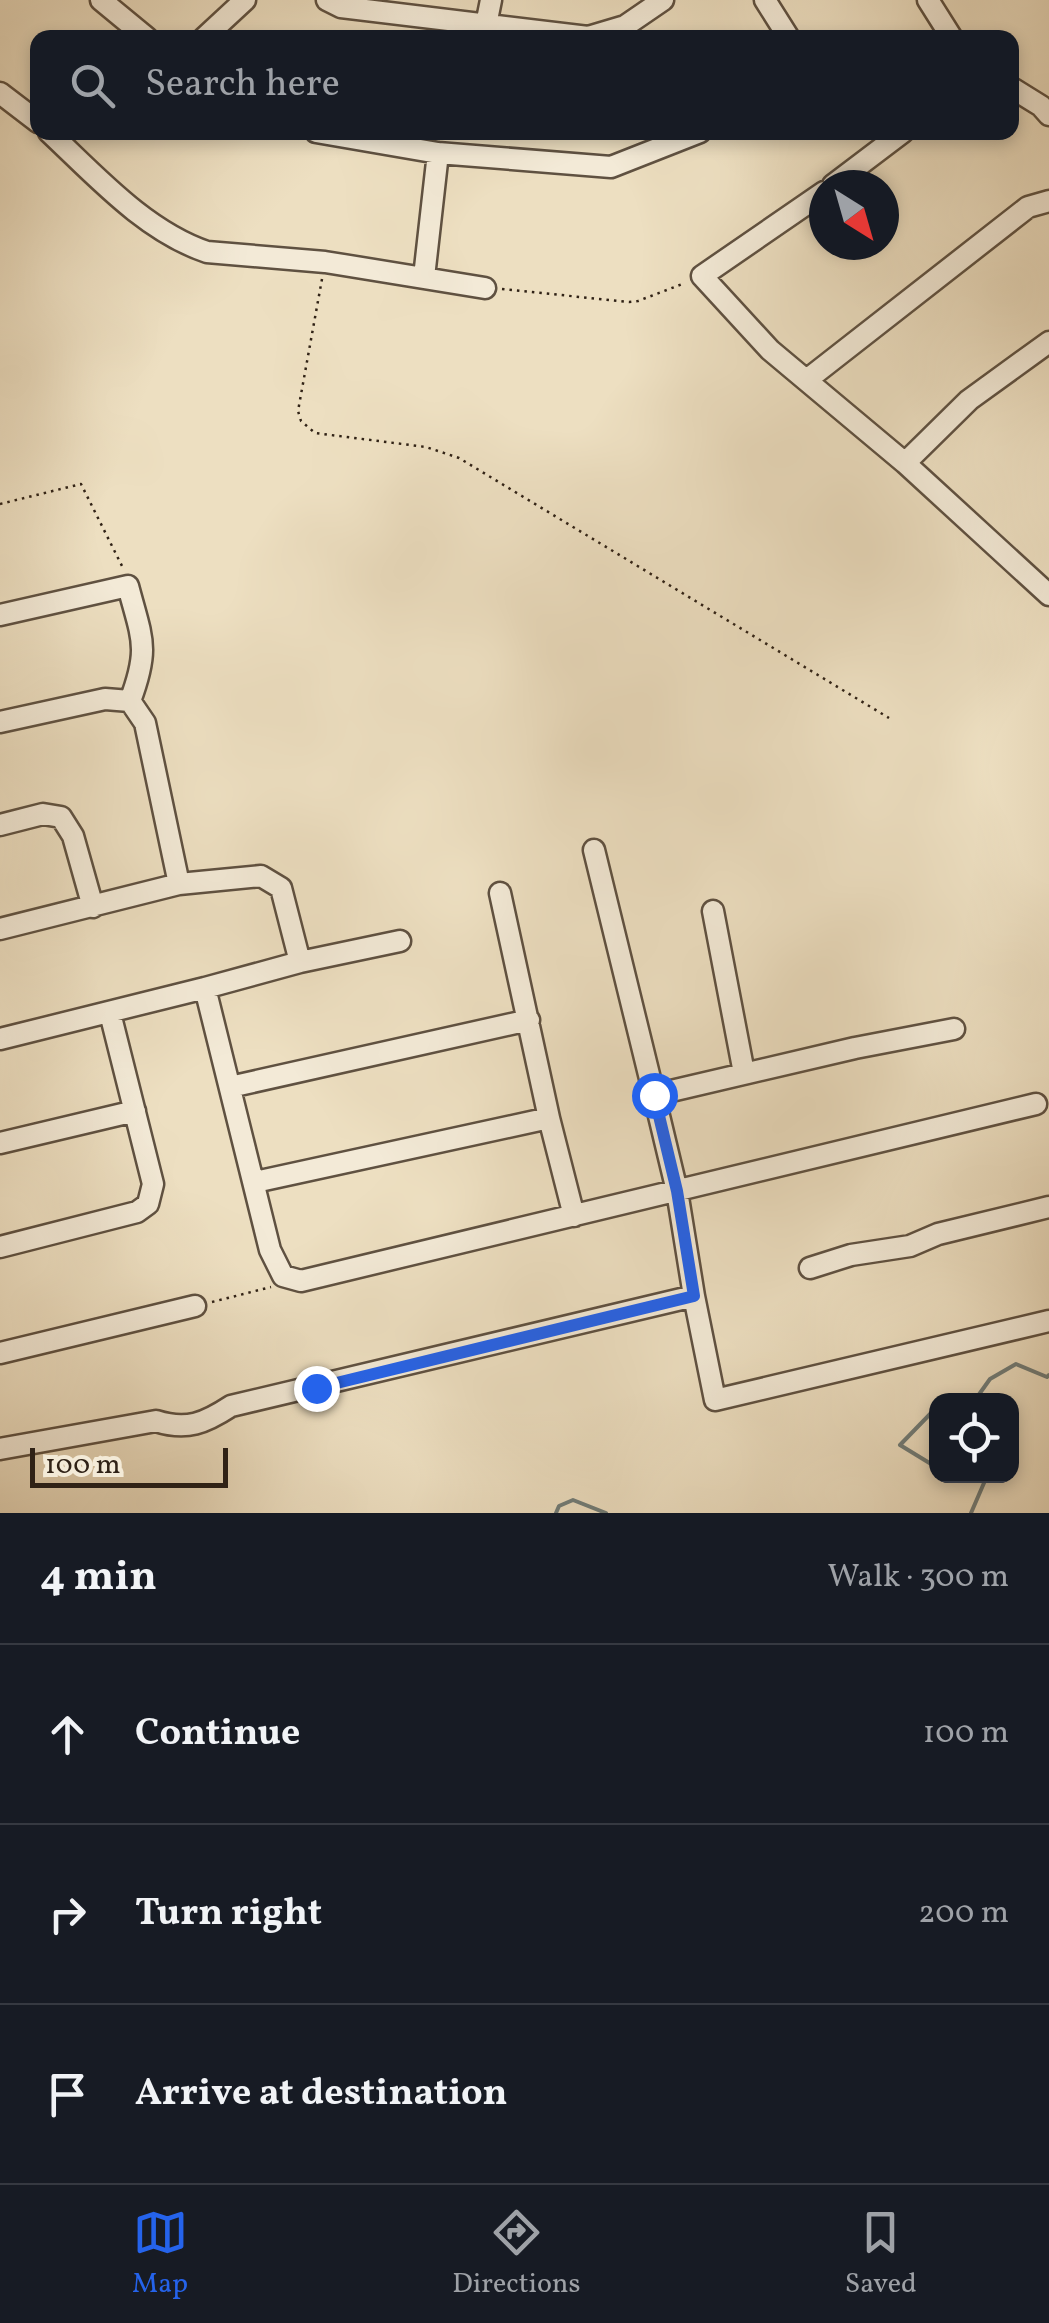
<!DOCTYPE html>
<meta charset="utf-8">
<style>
body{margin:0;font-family:Vollkorn,serif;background:#20242c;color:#f1f3f6}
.controls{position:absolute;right:30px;bottom:30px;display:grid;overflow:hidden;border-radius:20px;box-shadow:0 5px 15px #0003}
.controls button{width:90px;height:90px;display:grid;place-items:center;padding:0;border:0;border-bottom:2px solid #363941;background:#171b24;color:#f1f3f6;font:50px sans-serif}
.compass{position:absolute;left:809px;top:170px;width:90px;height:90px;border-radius:50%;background:#171b24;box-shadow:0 5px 15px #0003;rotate:143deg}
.scale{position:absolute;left:30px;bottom:25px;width:198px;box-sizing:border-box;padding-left:10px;border:5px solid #302216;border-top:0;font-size:28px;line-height:35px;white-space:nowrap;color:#302216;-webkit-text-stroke:8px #f3ead7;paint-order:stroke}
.stop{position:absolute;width:30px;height:30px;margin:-22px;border:8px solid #2563eb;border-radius:50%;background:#fff}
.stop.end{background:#2563eb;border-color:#fff;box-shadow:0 2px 10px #0008}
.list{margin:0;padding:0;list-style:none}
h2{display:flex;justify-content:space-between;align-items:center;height:130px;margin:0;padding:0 40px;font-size:42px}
h2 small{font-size:32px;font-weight:400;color:#9ea1a6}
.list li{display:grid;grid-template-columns:65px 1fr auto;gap:30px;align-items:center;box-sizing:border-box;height:180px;padding:0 40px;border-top:2px solid #363941}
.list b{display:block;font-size:38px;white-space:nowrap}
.list em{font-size:32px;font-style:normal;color:#9ea1a6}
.icon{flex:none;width:55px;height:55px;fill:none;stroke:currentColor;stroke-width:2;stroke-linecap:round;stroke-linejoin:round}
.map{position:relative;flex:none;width:1049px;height:1513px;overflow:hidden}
.search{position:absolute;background:#171b24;box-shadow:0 5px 15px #0003;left:30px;right:30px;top:30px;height:110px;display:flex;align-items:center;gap:25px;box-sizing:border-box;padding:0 35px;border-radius:20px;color:#9ea1a6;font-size:38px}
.sheet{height:670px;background:#171b24}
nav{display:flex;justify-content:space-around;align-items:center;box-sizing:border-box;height:140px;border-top:2px solid #363941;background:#171b24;font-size:28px;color:#9ea1a6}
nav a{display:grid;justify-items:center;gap:5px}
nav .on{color:#2563eb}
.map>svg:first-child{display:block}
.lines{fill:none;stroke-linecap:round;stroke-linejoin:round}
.stream{stroke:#717d79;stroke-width:4}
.minor-casing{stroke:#5f5141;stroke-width:25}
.path{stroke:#302216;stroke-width:2.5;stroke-dasharray:2.5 5;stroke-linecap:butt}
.minor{stroke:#f3ead7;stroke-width:20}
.route{stroke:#2563eb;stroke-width:12}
</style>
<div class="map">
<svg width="1049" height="1513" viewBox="0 0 1049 1513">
<rect width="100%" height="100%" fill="#eddfc1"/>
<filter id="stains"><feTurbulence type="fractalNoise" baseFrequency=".002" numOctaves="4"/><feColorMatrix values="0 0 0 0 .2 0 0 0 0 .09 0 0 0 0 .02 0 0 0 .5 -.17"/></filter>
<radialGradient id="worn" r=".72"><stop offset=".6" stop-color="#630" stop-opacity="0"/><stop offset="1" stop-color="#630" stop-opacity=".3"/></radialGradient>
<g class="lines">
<path class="stream" d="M975,1400l15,-21 26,-15 31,13 2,-2
M936,1413l-3,-2 -33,34 36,22
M556,1513l3,-7 14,-6 33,13
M971,1513l16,-37"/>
<g class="minor-casing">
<path id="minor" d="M101,0l46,38
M327,0l14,7 247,30 37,-11 38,-26
M765,0l24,38
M928,0l24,38
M486,25l5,-25
M204,38l41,-38
M1012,88l29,18 8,9
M0,93l38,29
M49,132c47,44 96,99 158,120l118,10 160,26
M316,132l122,21 173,14 89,-35
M833,185l70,-53
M824,192l-122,84 68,74 135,113 144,132
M424,277l14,-124
M808,379l220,-172 21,-6
M905,463l64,-63 80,-58
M0,615l128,-29c14,53 22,62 2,115
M0,722l105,-23 25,2 15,22 34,161
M0,825l43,-11 18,3 12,19 20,71
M594,850l60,245
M500,893l49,225 25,98
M713,911l31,162
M0,929l179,-45 82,-8 20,12 19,74
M205,988l95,-26 100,-21
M0,1039l205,-51 65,262 13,26 18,5 735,-177
M230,1087l299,-67
M0,1143l135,-32
M255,1182l294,-64
M0,1247l137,-35 11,-8 5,-20 -43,-171
M810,1268l41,-13 59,-9 28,-12 111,-27
M694,1296l21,104 334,-79
M0,1353l195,-47
M0,1449l156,-28c31,10 49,2 75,-15l463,-110 -17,-105 -23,-96 201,-47 99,-19"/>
</g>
<path class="path" d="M322,279l-24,132 3,10 14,12 111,14 33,11 430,260
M502,289l127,13 9,-1 47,-18
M0,504l81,-20 43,86
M212,1302l59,-15"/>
<use href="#minor" class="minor"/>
</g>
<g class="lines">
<path class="route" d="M316,1388l378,-92 -17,-105 -23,-96"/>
</g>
<rect width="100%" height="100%" filter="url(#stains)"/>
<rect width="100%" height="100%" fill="url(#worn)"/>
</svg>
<div class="controls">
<button><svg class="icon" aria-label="locate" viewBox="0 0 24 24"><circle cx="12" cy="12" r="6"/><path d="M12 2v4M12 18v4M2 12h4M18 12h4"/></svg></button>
</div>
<svg class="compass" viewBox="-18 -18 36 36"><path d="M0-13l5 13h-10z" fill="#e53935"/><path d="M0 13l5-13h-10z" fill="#9ea1a6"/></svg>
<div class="scale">100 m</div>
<div class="stop" style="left:654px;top:1095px"></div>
<div class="stop end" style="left:316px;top:1388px"></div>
<div class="search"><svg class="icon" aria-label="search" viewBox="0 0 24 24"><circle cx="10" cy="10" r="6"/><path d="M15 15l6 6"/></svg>Search here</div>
</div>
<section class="sheet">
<h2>4 min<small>Walk · 300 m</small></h2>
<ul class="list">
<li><svg class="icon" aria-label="ahead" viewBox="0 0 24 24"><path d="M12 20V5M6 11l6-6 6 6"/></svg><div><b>Continue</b></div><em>100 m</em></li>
<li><svg class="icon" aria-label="right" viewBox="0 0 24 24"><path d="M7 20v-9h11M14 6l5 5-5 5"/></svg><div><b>Turn right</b></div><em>200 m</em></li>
<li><svg class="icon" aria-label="arrive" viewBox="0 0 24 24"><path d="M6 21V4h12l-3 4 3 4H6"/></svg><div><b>Arrive at destination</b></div></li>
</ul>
</section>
<nav>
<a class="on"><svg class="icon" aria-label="map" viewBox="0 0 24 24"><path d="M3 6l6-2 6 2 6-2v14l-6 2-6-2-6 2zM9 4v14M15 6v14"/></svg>Map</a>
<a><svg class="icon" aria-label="directions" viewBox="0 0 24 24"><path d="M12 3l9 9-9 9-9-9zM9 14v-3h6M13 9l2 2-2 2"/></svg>Directions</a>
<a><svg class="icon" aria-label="saved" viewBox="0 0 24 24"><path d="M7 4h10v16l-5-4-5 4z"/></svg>Saved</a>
</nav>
